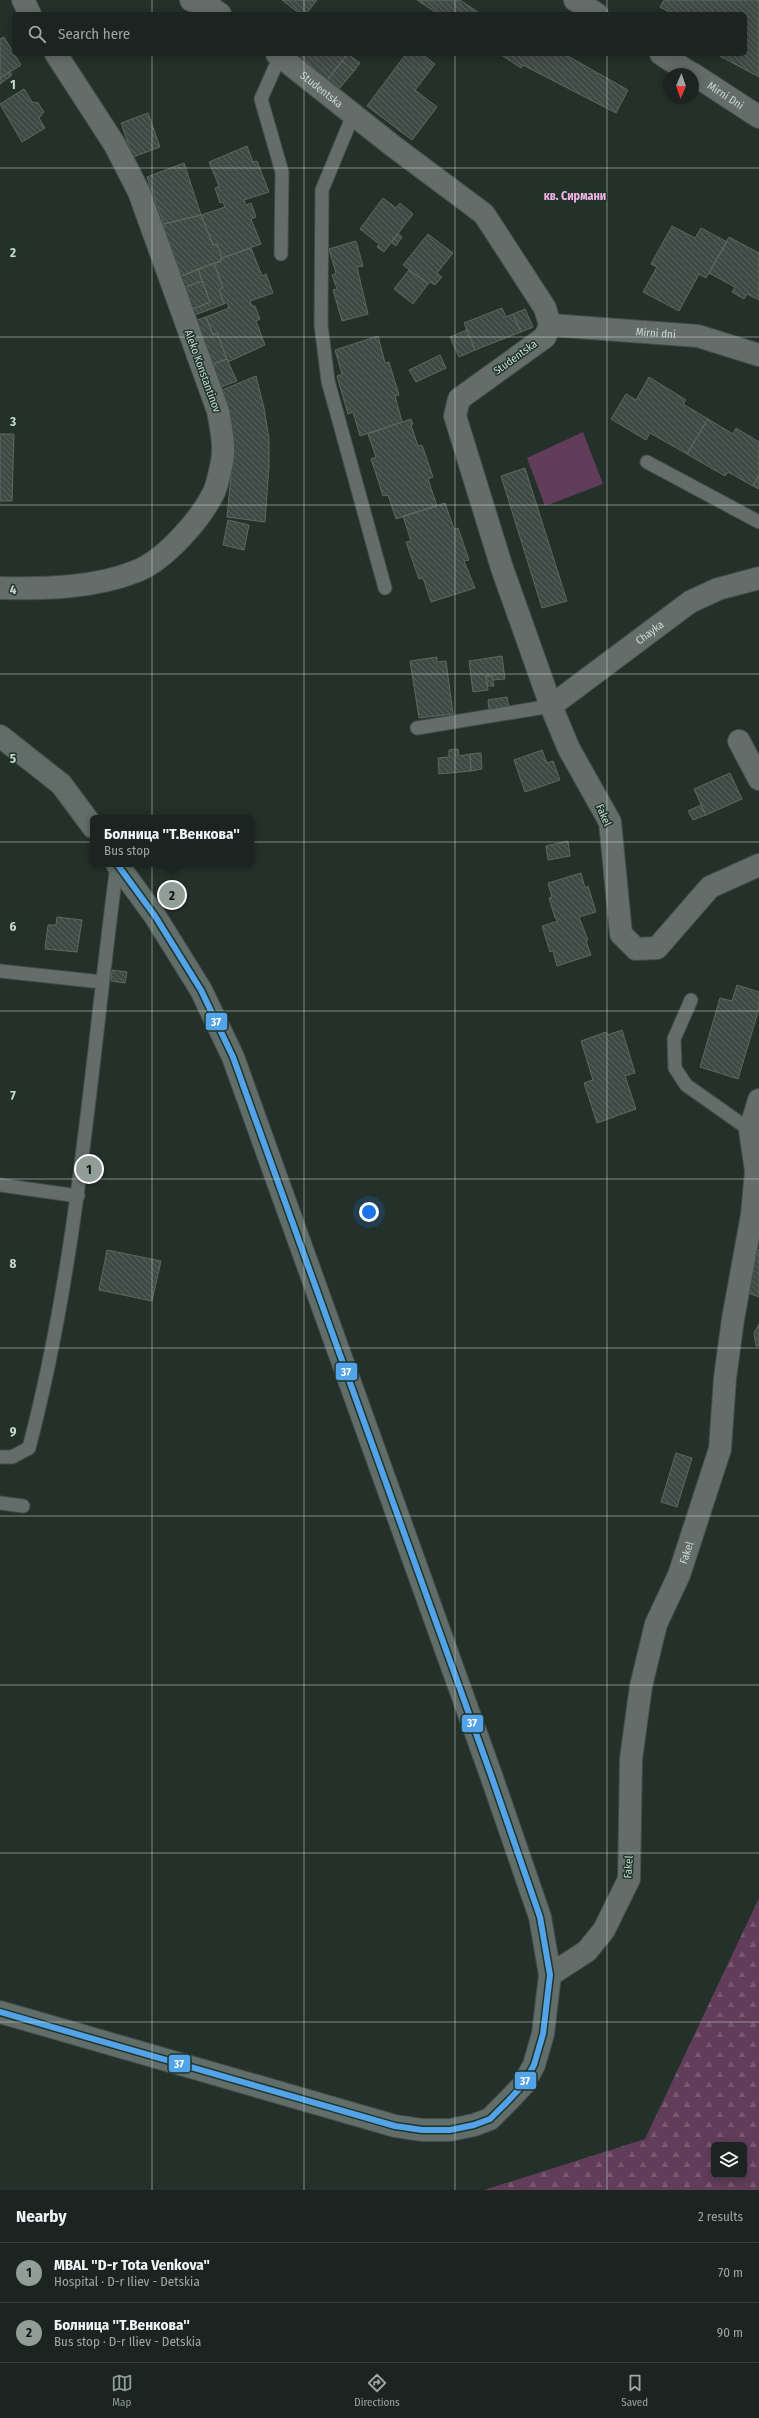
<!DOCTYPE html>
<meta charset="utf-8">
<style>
body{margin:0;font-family:"Fira Sans Condensed",sans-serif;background:#242c29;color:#f1f3f6}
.controls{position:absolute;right:12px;bottom:12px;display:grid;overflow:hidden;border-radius:6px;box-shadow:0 2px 10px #0003}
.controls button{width:36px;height:36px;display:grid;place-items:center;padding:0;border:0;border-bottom:1px solid #39413e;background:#1b2420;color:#f1f3f6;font:20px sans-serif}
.compass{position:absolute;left:663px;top:68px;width:36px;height:36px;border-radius:50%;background:#1b2420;box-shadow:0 2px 10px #0003;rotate:182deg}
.you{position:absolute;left:369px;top:1212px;width:14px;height:14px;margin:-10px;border:3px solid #fff;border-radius:50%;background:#1a73e8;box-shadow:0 0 0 6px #1a73e833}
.badge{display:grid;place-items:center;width:26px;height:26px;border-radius:50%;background:#919d97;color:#111;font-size:13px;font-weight:700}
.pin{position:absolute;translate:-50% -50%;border:2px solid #fff;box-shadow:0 1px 4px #0006}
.popup{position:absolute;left:90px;top:815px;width:164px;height:52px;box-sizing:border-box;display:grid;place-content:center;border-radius:6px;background:#1b2420;filter:drop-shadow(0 1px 3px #0005);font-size:13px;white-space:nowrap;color:#a0a4a5}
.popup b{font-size:15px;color:#f1f3f6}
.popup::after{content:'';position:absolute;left:50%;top:100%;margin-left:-8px;border:8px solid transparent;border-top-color:#1b2420}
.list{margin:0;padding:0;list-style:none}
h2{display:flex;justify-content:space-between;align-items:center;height:52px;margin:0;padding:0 16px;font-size:17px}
h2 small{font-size:13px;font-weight:400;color:#a0a4a5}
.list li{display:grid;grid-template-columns:26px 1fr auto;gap:12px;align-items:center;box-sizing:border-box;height:60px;padding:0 16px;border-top:1px solid #39413e}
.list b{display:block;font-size:15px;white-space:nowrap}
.list p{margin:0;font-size:13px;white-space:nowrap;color:#a0a4a5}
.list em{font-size:13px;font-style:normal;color:#a0a4a5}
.icon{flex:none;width:22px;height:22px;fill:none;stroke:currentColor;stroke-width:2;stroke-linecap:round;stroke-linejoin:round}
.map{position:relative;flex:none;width:759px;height:2190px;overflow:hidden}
.search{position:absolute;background:#1b2420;box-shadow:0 2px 10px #0003;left:12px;right:12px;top:12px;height:44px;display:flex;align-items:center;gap:10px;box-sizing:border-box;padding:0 14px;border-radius:6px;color:#a0a4a5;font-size:15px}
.sheet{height:172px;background:#1b2420}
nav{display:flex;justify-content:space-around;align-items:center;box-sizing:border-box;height:56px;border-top:1px solid #39413e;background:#1b2420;font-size:11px;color:#a0a4a5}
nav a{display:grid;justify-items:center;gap:2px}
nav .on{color:#919d97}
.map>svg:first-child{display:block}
.forest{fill:url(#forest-firs);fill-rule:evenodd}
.park{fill:#613d5a}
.building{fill:url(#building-back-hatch);stroke:#5d6863}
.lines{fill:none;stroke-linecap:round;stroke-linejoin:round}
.lane-casing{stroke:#424e48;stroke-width:15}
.street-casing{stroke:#424e48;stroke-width:24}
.secondary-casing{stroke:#424e48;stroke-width:24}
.lane{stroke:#646d69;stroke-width:13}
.street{stroke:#646d69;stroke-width:22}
.secondary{stroke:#616d68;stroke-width:22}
.bus-1-casing{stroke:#1f352b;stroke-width:9}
.bus-1{stroke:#53a3e8;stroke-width:6}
.grid{fill:none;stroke:#cbd8d2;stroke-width:1;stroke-opacity:0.55}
.labels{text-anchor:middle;stroke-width:3;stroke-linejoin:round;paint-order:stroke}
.street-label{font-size:11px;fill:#cbd8d2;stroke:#1f352b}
.neighbourhood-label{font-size:12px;font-weight:bold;fill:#f5b3e6;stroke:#1f352b}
.grid-label{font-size:13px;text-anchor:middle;font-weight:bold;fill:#cbd8d2;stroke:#1f352b;stroke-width:3;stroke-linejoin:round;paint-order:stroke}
.line-badge{stroke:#1f352b;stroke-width:1.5}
.badge-label{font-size:11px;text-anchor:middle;font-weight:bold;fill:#fff}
</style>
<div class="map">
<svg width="759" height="2190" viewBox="0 0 759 2190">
<defs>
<pattern id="forest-firs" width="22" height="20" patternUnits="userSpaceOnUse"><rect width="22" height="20" fill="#613d5a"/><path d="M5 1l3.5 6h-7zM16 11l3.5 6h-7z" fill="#765871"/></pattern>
<pattern id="building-back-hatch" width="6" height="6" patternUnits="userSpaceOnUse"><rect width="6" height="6" fill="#404a45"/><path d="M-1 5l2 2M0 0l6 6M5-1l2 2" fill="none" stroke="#5a635f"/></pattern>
</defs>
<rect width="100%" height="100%" fill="#24302a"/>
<path class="forest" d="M759,1898v292h-275l161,-51zM714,2145h30v30h-30z"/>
<path class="park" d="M583,432l20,52 -58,22 -18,-48z"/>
<path class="building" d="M282,0h35l-11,14h-6z
M417,0h43l21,14h-43z
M664,0h95v77l-43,-23h29v-40h-72l-13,-7z
M4,37l17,28 -21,13v-39z
M304,54h44l-24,30 -27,-22z
M348,54l12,9 -6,8 -12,-10z
M406,54h16l13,10 -20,26 22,17 -25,33 -45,-34z
M500,54h64l64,36 -12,23 -93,-48 -2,3z
M342,61l12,10 -15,18 -12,-9z
M10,72l2,3 -12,9v-6z
M24,89l8,13 6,1 6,9 -5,6 6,10 -23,14 -22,-38z
M148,113l12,34 -27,10 -12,-34z
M247,146l6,16 4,-1 12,31 -25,8 2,5 5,-2 5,14 -5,2 10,25 -39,14 -5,-14 -4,1 -12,-30 24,-8 -2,-5 -3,1 -5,-15 4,-2 -10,-24z
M184,163l17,52 -37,9 -17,-47z
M383,198l13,10 4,-5 13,11 -29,38 -7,-5 2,-3 -19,-15z
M201,215l12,30 4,-1 5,14 -1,3 -42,16 -12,-35 -3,-18z
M672,226l23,12 6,-10 26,14 -21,36 -7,-4 -20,37 -36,-19 14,-25 -6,-3z
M398,233l4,4 -6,9 -5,-4z
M428,234l25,19 -16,20 5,4 -7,8 -5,-3 -2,2 -25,-19z
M729,237l30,16v47l-12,-6 -3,5 -12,-7 3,-5 -26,-14z
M356,241l7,25 -6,1 11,47 -26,7 -9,-31 4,-1 -5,-14 4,-2 -7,-24z
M251,248l11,28 4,-2 7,19 -23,8 2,5h3l5,13 -4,2 9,24 -37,17 -11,-29 -4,2 -7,-18 23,-9 -2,-6 -3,2 -5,-14 4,-2 -9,-25 7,-2 -1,-2z
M214,263l9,25 -4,2 5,14 -34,13 -2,-6 22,-9 -12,-33z
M198,269l4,12 -22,8 -4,-11z
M409,270l19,14 -15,20 -19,-15z
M202,281l8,21 -22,9 -8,-22z
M502,308l4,9 7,-3 8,18 -46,18 -11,-27z
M525,309l8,18 -12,5 -8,-18z
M206,317l7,18 4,-2 10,26 -23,8 -16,-44z
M467,330l8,20 -16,7 -9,-20z
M378,336l7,27 4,-1 10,33 -4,1 7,26 -42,14 -7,-24 -5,2 -11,-38 5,-2 -7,-24z
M440,355l6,13 -30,14 -7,-12z
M227,359l10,22 -24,9 -9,-23z
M256,376l8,32 5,31v27l-4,56 -38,-5 5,-51 -10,-76z
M649,377l37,23 -3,4 25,15 -21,35 -37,-21 -4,7 -35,-21 15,-25 10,6z
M411,419l2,5 -2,1 7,21 4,-1 11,32 -5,2 9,27 -41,13 -8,-24 -5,1 -4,-13 -8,-24 5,-2 -8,-23z
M708,419l25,15 3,-6 23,14v33l-6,11 -25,-14 -3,4 -38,-22z
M0,434h14l-2,67h-12z
M525,468l42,133 -25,7 -41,-132z
M759,475v14l-6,-3z
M445,503l9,26 4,-1 11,32 -5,1 11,27 -44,14 -8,-24 -4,1 -13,-37 5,-1 -8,-25z
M228,520l21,5 -5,25 -21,-5z
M502,656l3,23 -12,1 -1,-4h-6l2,14 -15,2 -4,-31z
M437,657v5l9,-1 7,53 -34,4 -9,-57z
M486,676h6l2,10h-7z
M507,697l2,10 -20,2 -1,-9z
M458,749l1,7 11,-2 1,17 -32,3 -1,-16 11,-1v-7z
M542,750l5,13 6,-2 7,19 -35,12 -11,-32z
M481,753l1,16 -11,2 -1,-17z
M730,773l12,26 -36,16 -12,-26z
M701,805l5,10 -13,5 -5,-9z
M568,841l2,15 -22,4 -2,-14z
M581,873l4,15 3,-2 8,26 -17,5 9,23 -2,1 5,14 -34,11 -4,-15 -3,1 -8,-26 16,-5 -3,-3 -6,-20 3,-1 -4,-14z
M57,917l25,3 -5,32 -32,-3 3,-24h8z
M112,970l15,2 -2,11 -14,-2z
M737,985l22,7v17l-21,70 -38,-12 20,-69 12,3z
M622,1030l13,43 -10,3 11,33 -39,14 -13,-40 9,-3 -12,-39 25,-9 1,3z
M759,1249v48l-16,-6z
M107,1250l54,11 -9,40 -53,-11z
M759,1324v22h-3l-2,-13z
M676,1453l16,5 -15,49 -16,-5z"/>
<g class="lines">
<g class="lane-casing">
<path id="lane" d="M280,56l-19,43 21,73 -1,82
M353,115l-31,75 -1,135 7,56 57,207
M647,462l112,60
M417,728l134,-22
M0,971l102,11
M691,1000l-17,39 1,29 11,17 64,45
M0,1185l78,11
M0,1457h12l17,-9c50,-191 62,-388 88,-583
M0,1503l23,3"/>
</g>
<g class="street-casing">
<g id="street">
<path d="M23,0l7,14"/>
<path d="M191,0l18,6 11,8"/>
<path d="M575,0l22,14"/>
<path id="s1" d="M277,54l116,92 91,68 61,94 5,17 -5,12 -86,62 -4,17 47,152 49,138 18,43 41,73 11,112 15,15 21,-1 53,-61 49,-22"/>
<path d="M661,54l31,20"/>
<path id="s2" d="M693,74l66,43"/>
<path id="s3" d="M550,325l148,11 61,19"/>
<path d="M0,588c45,1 95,0 137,-17 29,-12 64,-52 77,-79 4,-9 6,-21 8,-30 3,-17 -1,-34 -4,-51l-79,-219 -24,-47 -59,-91"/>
<path id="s4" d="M551,706l139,-104 28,-13 41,-11"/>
<path d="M739,741l20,38"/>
<path id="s5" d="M550,1975l37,-24 17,-21 25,-51 2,-120 10,-73 15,-62 23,-49 41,-126 5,-71 8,-59 19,-104 4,-44 -6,-41 9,-30"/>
</g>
</g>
<g class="secondary-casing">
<path id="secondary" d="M0,736l61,48 32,43
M0,2012l395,114 27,4h28l24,-5 16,-6 18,-18 15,-16 11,-20 9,-31 7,-59 -10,-58 -49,-142 -258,-718 -32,-67 -46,-74 -38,-52"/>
</g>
<use href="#lane" class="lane"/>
<use href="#street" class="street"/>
<use href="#secondary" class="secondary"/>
<g class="bus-1-casing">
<path id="bus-1" d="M0,2012l395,114 27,4h28l24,-5 16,-6 18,-18 15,-16 11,-20 9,-31 7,-59 -10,-58 -49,-142 -258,-718 -32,-67 -46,-74 -38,-52"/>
</g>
<use href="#bus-1" class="bus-1"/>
</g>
<path class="grid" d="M152,0v14M304,0v14M455,0v14M607,0v14M152,54v2136M304,54v2136M455,54v2136M607,54v2136M0,168h759M0,337h759M0,505h759M0,674h759M0,842h759M0,1011h759M0,1179h759M0,1348h759M0,1516h759M0,1685h759M0,1853h759M0,2022h759"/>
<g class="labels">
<g class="street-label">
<text dy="4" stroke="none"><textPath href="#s1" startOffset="57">Studentska</textPath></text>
<text dy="4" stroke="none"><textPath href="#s2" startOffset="39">Mirni Dni</textPath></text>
<text dy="4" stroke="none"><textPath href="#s3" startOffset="106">Mirni dni</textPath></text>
<text transform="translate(515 357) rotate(-36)" y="4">Studentska</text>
<text transform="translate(203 371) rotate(70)" y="4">Aleko Konstantinov</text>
<text dy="4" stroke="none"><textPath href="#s4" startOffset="123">Chayka</textPath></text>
<text transform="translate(604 815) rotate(66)" y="4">Fakel</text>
<text dy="4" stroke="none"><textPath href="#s5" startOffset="463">Fakel</textPath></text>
<text transform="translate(628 1867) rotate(-86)" y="4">Fakel</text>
</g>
<g class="neighbourhood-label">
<text x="575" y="200">кв. Сирмани</text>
</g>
</g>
<g class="grid-label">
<text x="13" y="89">1</text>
<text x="13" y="257">2</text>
<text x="13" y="426">3</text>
<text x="13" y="594">4</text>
<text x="13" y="763">5</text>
<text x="13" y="931">6</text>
<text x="13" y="1100">7</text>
<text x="13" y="1268">8</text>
<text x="13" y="1436">9</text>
</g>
<g class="line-badge">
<rect x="205" y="1012" width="23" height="19" rx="4" fill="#53a3e8"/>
<rect x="335" y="1362" width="23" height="19" rx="4" fill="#53a3e8"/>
<rect x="461" y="1714" width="23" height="19" rx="4" fill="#53a3e8"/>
<rect x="168" y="2054" width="23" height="19" rx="4" fill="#53a3e8"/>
<rect x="514" y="2071" width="23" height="19" rx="4" fill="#53a3e8"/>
</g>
<g class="badge-label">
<text x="216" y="1026">37</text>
<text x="346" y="1376">37</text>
<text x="472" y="1727">37</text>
<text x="179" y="2068">37</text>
<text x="525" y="2085">37</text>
</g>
</svg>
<div class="controls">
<button><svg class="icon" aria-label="layers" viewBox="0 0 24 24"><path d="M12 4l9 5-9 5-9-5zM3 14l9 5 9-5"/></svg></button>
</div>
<svg class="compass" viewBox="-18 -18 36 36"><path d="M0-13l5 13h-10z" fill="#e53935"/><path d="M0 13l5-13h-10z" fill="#a0a4a5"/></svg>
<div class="you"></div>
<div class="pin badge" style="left:89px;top:1169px">1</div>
<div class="pin badge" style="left:172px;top:895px">2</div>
<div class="popup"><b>Болница ''Т.Венкова''</b>Bus stop</div>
<div class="search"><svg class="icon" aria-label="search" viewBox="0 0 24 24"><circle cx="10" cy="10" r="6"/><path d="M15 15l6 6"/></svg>Search here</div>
</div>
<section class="sheet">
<h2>Nearby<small>2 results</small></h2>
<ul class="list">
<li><span class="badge">1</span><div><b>MBAL &quot;D-r Tota Venkova&quot;</b><p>Hospital · D-r Iliev - Detskia</p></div><em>70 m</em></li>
<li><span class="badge">2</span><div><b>Болница ''Т.Венкова''</b><p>Bus stop · D-r Iliev - Detskia</p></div><em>90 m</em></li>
</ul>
</section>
<nav>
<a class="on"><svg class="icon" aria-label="map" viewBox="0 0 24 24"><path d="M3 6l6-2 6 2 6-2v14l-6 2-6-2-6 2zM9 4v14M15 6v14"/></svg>Map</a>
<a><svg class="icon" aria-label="directions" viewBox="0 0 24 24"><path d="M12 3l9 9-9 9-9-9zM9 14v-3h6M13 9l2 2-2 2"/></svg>Directions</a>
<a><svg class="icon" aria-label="saved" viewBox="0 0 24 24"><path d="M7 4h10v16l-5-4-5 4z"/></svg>Saved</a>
</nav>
